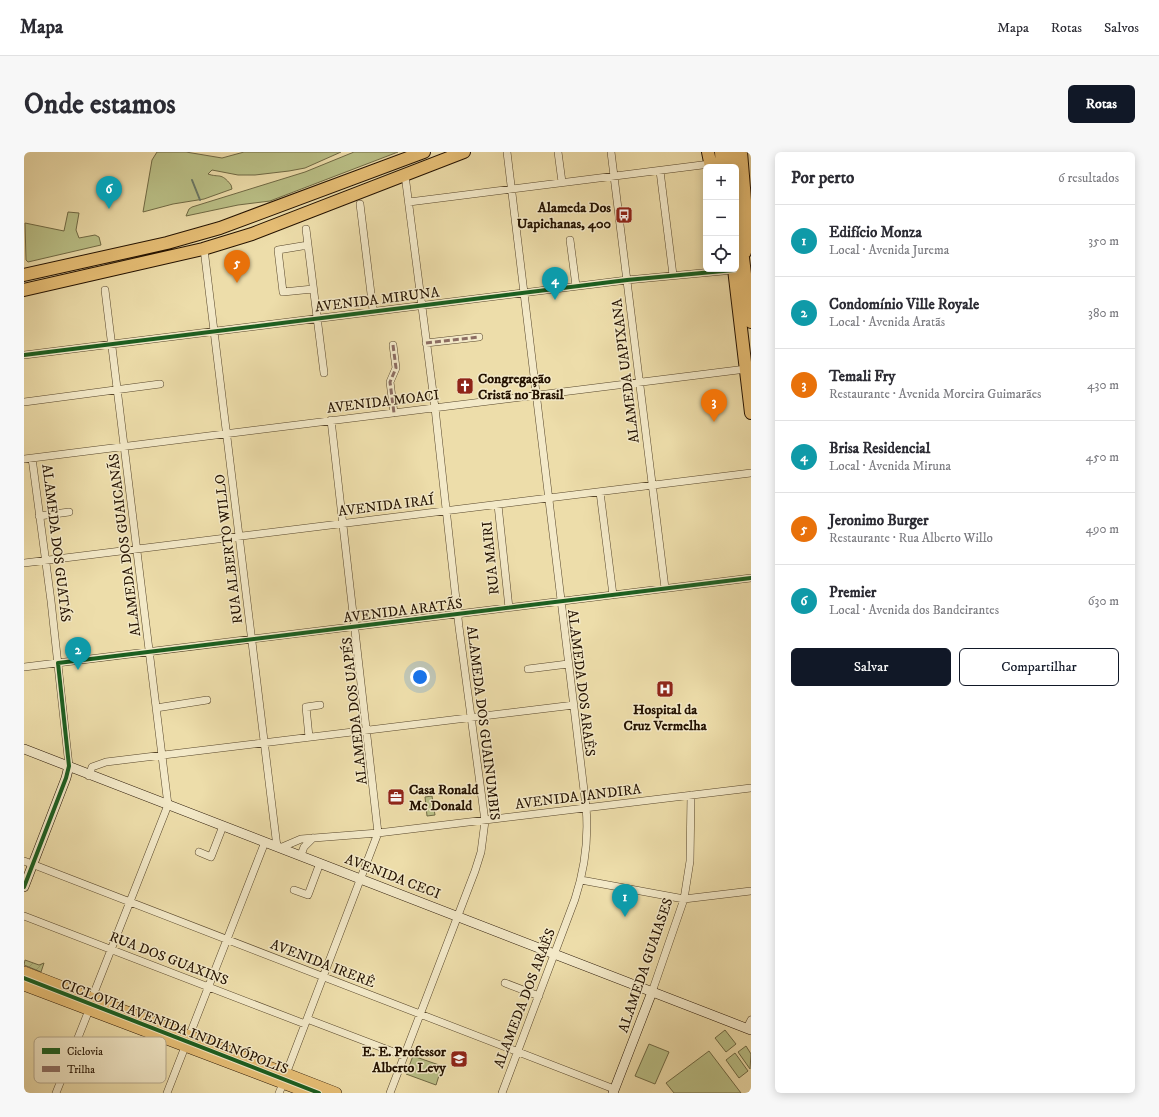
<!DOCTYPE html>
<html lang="pt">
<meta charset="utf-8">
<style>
body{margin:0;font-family:"IM FELL DW Pica",serif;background:#f7f7f7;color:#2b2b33}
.controls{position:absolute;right:12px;top:12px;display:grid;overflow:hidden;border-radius:6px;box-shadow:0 2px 10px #0003}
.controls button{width:36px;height:36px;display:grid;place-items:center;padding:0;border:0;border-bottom:1px solid #e1e1e2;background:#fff;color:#2b2b33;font:20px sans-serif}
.you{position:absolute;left:396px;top:525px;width:14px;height:14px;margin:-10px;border:3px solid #fff;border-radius:50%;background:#1a73e8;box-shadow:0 0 0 6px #1a73e833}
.badge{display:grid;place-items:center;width:26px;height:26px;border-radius:50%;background:#111827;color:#fff;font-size:13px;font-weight:700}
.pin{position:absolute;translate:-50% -33px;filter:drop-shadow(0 1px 2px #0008)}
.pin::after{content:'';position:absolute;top:21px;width:14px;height:12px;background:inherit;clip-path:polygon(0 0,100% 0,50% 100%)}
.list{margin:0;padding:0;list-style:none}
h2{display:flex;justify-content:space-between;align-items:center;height:52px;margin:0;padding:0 16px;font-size:17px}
h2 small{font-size:13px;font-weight:400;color:#7c7c81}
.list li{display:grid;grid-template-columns:26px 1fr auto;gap:12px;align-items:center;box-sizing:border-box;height:72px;padding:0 16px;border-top:1px solid #e1e1e2}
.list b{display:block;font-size:15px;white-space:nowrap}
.list p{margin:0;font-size:13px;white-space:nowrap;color:#7c7c81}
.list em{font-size:13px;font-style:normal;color:#7c7c81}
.actions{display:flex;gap:8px;padding:12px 16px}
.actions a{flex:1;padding:9px 0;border:1px solid #111827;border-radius:6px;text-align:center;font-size:14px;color:#111827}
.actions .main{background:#111827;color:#fff}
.icon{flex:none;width:22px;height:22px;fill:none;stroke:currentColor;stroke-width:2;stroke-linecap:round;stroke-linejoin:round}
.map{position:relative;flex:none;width:727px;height:941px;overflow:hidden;border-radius:6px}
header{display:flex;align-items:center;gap:24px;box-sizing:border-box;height:56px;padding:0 20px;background:#fff;border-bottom:1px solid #e1e1e2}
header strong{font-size:19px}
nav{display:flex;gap:22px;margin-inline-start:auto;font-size:14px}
.intro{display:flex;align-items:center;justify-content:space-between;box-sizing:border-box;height:96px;padding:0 24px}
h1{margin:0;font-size:28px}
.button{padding:10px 18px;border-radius:6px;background:#111827;color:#fff;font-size:14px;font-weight:700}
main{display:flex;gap:24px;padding:0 24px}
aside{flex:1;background:#fff;border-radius:6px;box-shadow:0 2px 10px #0003}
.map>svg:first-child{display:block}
.grass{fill:#bac087;stroke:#6f6944}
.garden{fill:url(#garden-furrows);stroke:#6f6944}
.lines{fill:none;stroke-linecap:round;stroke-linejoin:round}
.stream{stroke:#6a7866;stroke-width:2}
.street-casing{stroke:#56452a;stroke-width:8}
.secondary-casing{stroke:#241200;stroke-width:10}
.primary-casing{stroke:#241200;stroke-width:12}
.highway-casing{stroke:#241200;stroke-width:14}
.street{stroke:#f3e9c8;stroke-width:7}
.secondary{stroke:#f3e9c8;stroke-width:9}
.primary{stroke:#e6be75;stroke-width:11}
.highway{stroke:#e6be75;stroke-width:12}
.quiet{stroke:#8d6e63;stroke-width:3;stroke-dasharray:6 3;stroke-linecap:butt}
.cycleway-casing{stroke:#f3e9c8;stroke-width:6}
.cycleway{stroke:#1b5e20;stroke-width:4}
.labels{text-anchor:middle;stroke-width:3;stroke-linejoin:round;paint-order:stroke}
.poi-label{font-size:14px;font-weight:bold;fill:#241200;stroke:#f3e9c8;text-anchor:end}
.street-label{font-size:14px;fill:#241200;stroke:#f3e9c8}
.key{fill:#f3e9c8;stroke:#b5a88c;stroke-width:1}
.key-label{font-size:11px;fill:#241200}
</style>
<header>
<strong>Mapa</strong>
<nav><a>Mapa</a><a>Rotas</a><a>Salvos</a></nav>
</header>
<div class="intro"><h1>Onde estamos</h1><a class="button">Rotas</a></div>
<main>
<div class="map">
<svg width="727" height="941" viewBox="0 0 727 941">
<defs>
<pattern id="garden-furrows" width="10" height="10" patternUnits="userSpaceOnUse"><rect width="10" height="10" fill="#bac087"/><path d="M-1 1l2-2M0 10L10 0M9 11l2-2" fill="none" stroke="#a0a473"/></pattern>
</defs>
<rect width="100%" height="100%" fill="#edddaa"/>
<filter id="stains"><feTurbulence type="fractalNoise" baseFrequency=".005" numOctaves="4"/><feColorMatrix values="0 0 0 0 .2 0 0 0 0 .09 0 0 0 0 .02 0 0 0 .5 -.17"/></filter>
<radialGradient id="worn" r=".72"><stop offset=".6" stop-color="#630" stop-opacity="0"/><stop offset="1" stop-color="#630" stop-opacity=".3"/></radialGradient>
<path class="grass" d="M133,0h29l36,6 22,-6h97l-36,16 -16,3 -34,4h-17l-26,-5 -4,4c11,4 13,-2 23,11l1,4 -28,10 -31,5 -30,8 9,-52z
M330,0h44l-128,49 -32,4 -52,11 3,-7 3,-2 113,-35z
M44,60l11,1 -3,17 3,8 16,-3 4,2 2,8 -73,17 -2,-2 -1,-37 39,8z
M408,644l3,19 -8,1 -2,-19z
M701,878l11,14 -10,8 -11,-14z
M625,892l20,8 -14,32 -20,-8z
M722,894l5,8 -1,15 -12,-17z
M685,899l32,42h-67l-8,-10z
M711,901l13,18 -9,7 -13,-18z
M389,904l29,10 -6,19 -30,-11z"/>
<path class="garden" d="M1,808l14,5 5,-2 -3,9 -17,-7z"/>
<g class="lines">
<path class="stream" d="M168,28l8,20"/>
<g class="street-casing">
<path id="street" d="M534,0l4,30
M587,0l54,436
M636,19l13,104
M385,50l301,-38
M336,52l13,106
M282,77l18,144
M546,88l6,46
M284,93l-30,5 5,42 30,-3
M180,97l73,598
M402,191l53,-6
M369,193l3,23 -6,14 4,31
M0,203l603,-75 107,-10
M0,250l136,-18
M8,306l19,143 18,165
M0,307l722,-90
M576,340l13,103
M474,353l11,103
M15,364l30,-4
M0,411l727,-90
M0,515l727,-89
M504,517l40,-5
M132,556l51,-8
M285,585l-3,-30 14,-2
M65,624l3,-9 14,-5 468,-57
M256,696l21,-9 77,-6 373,-45
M175,700l12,5 12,-31
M277,703l3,-8 9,-9
M0,709l590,228
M557,728l103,19 67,-8
M270,738l14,5 12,-32
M0,764l281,108
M481,831l34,13
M628,840l32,-93 6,-38 1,-66
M68,846l76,-193 -63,-515
M283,867l97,37
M723,876l4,-8
M262,922l92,-241 -47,-413
M32,941l33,-83
M143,941l98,-251
M255,941l4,-9
M366,941l85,-222 6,-19 4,-31 -26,-194 -24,-219 -30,-233
M478,941l73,-194c10,-31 14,-59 11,-92l-79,-655"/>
</g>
<g class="secondary-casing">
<path id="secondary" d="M0,597l727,281
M0,735l42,-109 3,-12
M589,941l39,-101"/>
</g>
<g class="primary-casing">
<path id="primary" d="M0,820l312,121
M0,833l285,108"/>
</g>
<g class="highway-casing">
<path id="highway" d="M684,0l3,15
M697,0l1,15
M706,0l2,15
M717,0l7,84 -3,16
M712,50l15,120
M710,117l17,144
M0,123l143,-32 53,-15 204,-76
M0,138l179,-41 49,-15 212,-82"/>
</g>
<use href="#street" class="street"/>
<use href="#secondary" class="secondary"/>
<use href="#primary" class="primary"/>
<use href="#highway" class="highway"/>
<path class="quiet" d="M402,191l53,-6
M369,193l3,23 -6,14 4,31"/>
<g class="cycleway-casing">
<path id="cycleway" d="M0,203l603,-75 107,-10
M0,735l42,-109 3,-12 -11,-103 693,-85
M0,826l295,115"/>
</g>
<use href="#cycleway" class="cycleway"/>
</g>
<defs>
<g id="bus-square" transform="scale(0.9)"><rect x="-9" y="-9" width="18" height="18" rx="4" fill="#8f2418" stroke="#f3e9c8"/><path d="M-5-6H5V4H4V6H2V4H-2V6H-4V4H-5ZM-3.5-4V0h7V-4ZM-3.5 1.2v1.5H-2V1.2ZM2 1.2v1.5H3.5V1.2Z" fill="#fff"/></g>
<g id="church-square" transform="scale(0.9)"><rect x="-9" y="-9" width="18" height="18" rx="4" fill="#8f2418" stroke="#f3e9c8"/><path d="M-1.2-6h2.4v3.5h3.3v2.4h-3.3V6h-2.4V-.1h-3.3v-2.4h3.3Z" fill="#fff"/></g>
<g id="hospital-square" transform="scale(0.9)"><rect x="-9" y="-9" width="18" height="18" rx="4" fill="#8f2418" stroke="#f3e9c8"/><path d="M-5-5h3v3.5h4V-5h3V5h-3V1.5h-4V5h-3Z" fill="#fff"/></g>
<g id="office-square" transform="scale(0.9)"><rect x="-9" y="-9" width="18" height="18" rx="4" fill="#8f2418" stroke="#f3e9c8"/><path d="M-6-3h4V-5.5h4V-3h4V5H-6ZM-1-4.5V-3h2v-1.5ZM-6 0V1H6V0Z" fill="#fff"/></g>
<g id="school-square" transform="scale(0.9)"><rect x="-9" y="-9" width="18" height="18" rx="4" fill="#8f2418" stroke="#f3e9c8"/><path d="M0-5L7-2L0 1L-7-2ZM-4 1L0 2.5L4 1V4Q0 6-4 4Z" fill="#fff"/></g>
</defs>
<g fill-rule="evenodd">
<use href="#bus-square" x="600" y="63"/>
<use href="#church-square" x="441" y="234"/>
<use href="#hospital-square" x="641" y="537"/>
<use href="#office-square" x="372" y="645"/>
<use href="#school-square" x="435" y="907"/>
</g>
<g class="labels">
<g class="poi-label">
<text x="587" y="60">Alameda Dos<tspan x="587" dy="16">Uapichanas, 400</tspan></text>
<text x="454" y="231" text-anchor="start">Congregação<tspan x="454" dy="16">Cristã no Brasil</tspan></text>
<text x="641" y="562" text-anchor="middle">Hospital da<tspan x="641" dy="16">Cruz Vermelha</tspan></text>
<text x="385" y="642" text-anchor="start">Casa Ronald<tspan x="385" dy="16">Mc Donald</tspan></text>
<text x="422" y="904">E. E. Professor<tspan x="422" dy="16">Alberto Levy</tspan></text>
</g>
<g class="street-label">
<text transform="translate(353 147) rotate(-7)" y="5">AVENIDA MIRUNA</text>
<text transform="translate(601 219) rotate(-97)" y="5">ALAMEDA UAPIXANA</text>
<text transform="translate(359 249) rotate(-7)" y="5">AVENIDA MOACI</text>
<text transform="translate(362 353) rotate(-7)" y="5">AVENIDA IRAÍ</text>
<text transform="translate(33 391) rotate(83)" y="5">ALAMEDA DOS GUATÁS</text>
<text transform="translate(100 393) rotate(-97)" y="5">ALAMEDA DOS GUAICANÃS</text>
<text transform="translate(204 397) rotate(-97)" y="5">RUA ALBERTO WILLO</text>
<text transform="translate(466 406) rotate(-96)" y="5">RUA MAIRI</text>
<text transform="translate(379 458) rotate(-7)" y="5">AVENIDA ARATÃS</text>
<text transform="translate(558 531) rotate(83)" y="5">ALAMEDA DOS ARAÊS</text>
<text transform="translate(330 559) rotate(-96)" y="5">ALAMEDA DOS UAPÉS</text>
<text transform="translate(460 571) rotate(83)" y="5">ALAMEDA DOS GUAINUMBIS</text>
<text transform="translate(554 644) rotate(-7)" y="5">AVENIDA JANDIRA</text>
<text transform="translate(369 724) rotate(21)" y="5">AVENIDA CECI</text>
<text transform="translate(145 806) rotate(21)" y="5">RUA DOS GUAXINS</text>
<text transform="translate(299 811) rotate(21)" y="5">AVENIDA IRERÊ</text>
<text transform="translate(621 813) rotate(-71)" y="5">ALAMEDA GUAIASES</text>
<text transform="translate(500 846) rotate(-69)" y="5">ALAMEDA DOS ARAÊS</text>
<text transform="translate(151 874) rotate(21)" y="5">CICLOVIA AVENIDA INDIANÓPOLIS</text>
</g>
</g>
<rect x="10" y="885" width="132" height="46" rx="6" class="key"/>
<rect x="18" y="896" width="18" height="6" fill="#1b5e20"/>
<rect x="18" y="914" width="18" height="6" fill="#8d6e63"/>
<g class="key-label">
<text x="43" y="903">Ciclovia</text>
<text x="43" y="921">Trilha</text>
</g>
<rect width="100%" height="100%" filter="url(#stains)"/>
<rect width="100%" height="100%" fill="url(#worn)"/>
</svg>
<div class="controls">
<button>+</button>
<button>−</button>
<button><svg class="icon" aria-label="locate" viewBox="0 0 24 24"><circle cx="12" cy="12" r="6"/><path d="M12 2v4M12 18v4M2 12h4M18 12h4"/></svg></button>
</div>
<div class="you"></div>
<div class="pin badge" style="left:601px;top:765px;background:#0f9aa8">1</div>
<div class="pin badge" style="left:54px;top:518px;background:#0f9aa8">2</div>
<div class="pin badge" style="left:690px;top:270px;background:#e8710a">3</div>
<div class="pin badge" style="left:531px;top:148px;background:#0f9aa8">4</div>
<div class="pin badge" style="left:213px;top:131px;background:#e8710a">5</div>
<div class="pin badge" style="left:85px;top:57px;background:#0f9aa8">6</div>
</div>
<aside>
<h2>Por perto<small>6 resultados</small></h2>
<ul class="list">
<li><span class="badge" style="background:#0f9aa8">1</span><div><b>Edifício Monza</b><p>Local · Avenida Jurema</p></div><em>350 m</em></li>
<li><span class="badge" style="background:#0f9aa8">2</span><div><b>Condomínio Ville Royale</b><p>Local · Avenida Aratãs</p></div><em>380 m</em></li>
<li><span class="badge" style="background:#e8710a">3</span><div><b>Temali Fry</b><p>Restaurante · Avenida Moreira Guimarães</p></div><em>430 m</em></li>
<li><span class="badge" style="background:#0f9aa8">4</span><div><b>Brisa Residencial</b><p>Local · Avenida Miruna</p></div><em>450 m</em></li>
<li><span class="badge" style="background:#e8710a">5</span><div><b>Jeronimo Burger</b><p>Restaurante · Rua Alberto Willo</p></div><em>490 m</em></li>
<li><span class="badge" style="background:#0f9aa8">6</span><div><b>Premier</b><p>Local · Avenida dos Bandeirantes</p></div><em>630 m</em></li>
</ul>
<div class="actions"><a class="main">Salvar</a><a>Compartilhar</a></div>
</aside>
</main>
